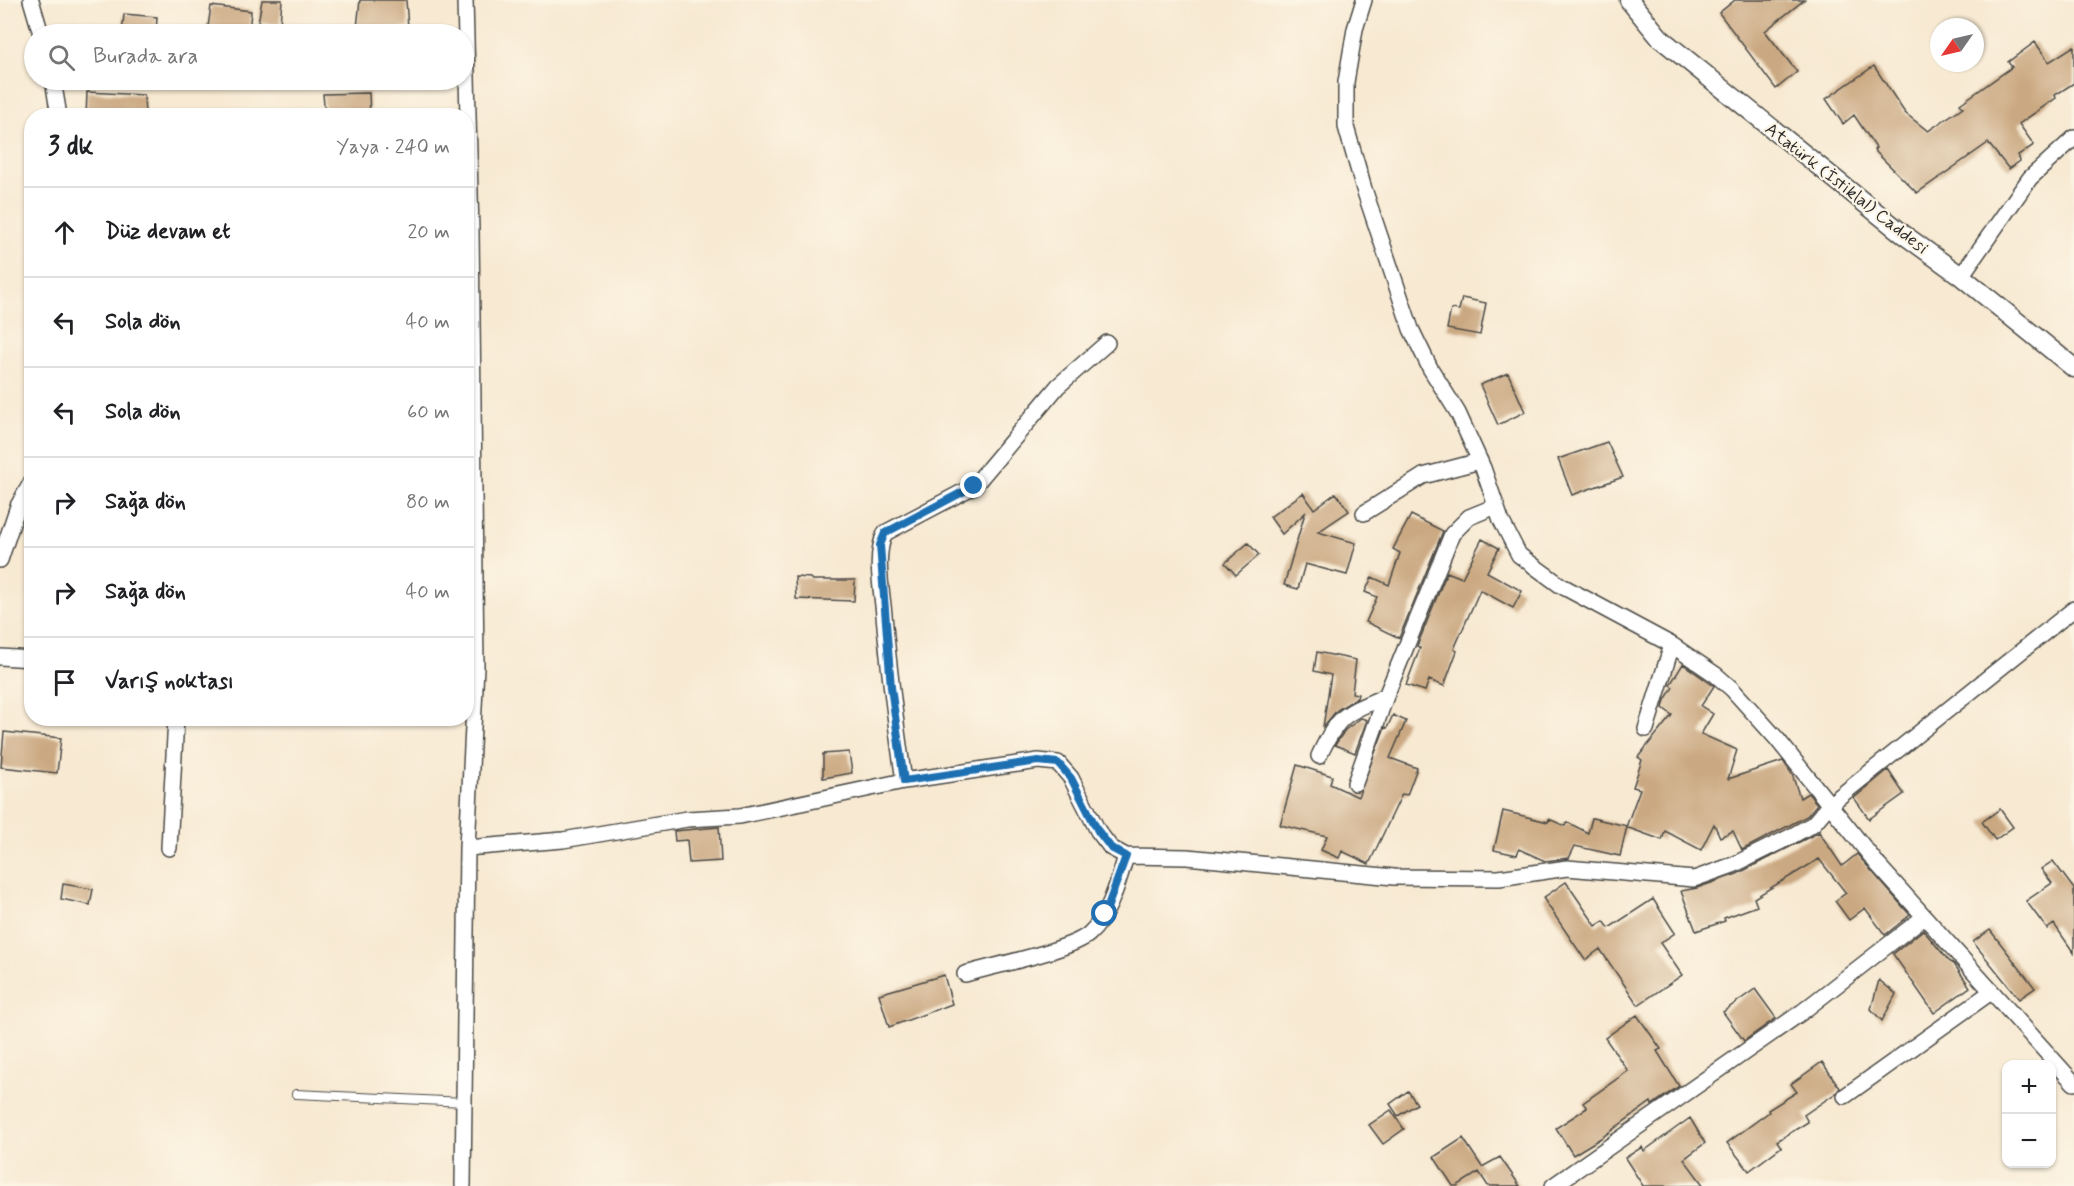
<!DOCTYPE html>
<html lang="tr">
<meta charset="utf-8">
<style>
body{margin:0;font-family:Mynerve,sans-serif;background:#f2f2f2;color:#202124}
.controls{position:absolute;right:18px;bottom:18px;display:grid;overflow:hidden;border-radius:12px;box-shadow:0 2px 4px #0004}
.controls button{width:54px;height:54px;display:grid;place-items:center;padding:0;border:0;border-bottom:2px solid #e0e0e0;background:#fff;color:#202124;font:30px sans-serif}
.compass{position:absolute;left:1930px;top:18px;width:54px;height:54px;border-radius:50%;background:#fff;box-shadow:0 2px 4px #0004;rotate:236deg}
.stop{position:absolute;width:18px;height:18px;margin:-14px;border:4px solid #1f6fb2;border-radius:50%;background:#fff}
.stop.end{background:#1f6fb2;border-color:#fff;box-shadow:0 2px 6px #0008}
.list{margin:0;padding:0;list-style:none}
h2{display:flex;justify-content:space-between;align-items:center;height:78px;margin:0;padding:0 24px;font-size:26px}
h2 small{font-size:20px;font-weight:400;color:#757577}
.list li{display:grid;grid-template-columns:39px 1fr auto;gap:18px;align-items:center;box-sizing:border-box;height:90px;padding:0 24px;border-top:2px solid #e0e0e0}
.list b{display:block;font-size:22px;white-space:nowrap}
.list em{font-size:20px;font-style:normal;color:#757577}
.icon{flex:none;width:33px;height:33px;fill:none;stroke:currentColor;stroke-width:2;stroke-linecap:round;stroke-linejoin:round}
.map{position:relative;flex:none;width:2074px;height:1186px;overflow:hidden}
.search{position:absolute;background:#fff;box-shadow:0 2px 4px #0004;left:24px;top:24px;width:450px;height:66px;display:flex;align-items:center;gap:15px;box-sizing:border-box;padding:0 21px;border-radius:33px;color:#757577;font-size:22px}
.panel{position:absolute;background:#fff;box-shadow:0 2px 4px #0004;left:24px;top:108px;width:450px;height:618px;border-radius:24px}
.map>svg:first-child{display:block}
.building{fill:#caa881}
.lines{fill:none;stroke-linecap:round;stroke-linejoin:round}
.service-casing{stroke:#4a4844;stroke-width:10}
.minor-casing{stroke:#4a4844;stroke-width:18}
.tertiary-casing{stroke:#4a4844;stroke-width:21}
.service{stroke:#fff;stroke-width:8}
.minor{stroke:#fff;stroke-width:15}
.tertiary{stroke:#fff;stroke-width:18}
.route{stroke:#1f6fb2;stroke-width:8}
.labels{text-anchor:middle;stroke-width:4.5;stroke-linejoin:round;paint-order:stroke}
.street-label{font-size:18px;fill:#2b2b2b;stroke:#fcf5e5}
</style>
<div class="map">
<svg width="2074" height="1186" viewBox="0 0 2074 1186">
<rect width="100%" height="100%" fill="#fcf5e5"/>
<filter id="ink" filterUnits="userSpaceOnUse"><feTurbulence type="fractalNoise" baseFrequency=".0167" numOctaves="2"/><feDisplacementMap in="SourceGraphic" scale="12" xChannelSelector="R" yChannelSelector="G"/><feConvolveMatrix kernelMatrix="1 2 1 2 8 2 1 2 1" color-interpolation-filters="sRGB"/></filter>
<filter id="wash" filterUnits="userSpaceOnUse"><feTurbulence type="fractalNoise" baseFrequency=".008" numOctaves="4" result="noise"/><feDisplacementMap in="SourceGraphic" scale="24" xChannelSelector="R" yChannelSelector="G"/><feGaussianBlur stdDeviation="1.35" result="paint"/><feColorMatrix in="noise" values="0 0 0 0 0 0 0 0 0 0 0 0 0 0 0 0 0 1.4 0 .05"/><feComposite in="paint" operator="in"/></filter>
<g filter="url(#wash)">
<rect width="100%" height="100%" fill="#f7e9d2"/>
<g id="blocks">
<path class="building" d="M262,0h20l-2,24 -22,-1z
M360,0h46l2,28h-51z
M1735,0h69l-39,31 32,41 -21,17 -57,-76z
M211,6l40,5 -2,23h-42z
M124,14l33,3 -1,17h-34z
M2035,42l14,20 25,-16v37l-19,12 1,3 -37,26 15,21 -16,10 2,6 -11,8 -21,-26 -71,50 -43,-43 2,-2 -22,-33 -11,9 -17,-25 48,-33 31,47 23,18 35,-24 -3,-3 52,-37 -4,-5z
M87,92l57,3 1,21h-59z
M369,93l1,23h-45l-2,-22z
M1462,298l24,5 -6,32 -33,-6 4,-20 8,1z
M1508,373l17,39 -27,13 -18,-40z
M1607,442l16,35 -51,18 -14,-36z
M1303,493l11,16 22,-16 13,18 -31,21 38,11 -9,32 -42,-11 -7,25 -14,-4 21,-72 -23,21 -12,-17z
M1411,515l32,16 -44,107 -33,-16 11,-25 -12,-5 7,-15 17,8 11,-32 -7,-4z
M1482,539l17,9 -12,24 35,19 -9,17 -33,-18 -26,59 3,2 -13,35 -15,-6 -4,11 -19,-6 14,-37 -3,-2 30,-74 15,6z
M1248,543l11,12 -23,20 -11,-12z
M795,577l16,1 2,2h42l-1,21 -58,-2z
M1317,652l39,8 -4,33 6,1 -1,4 -20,12 -14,17 8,-52 -17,-4z
M1683,664l31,22 -13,20 12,8 -12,20 36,16 -9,29 55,-18 9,13 8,24 8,-5 9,11 -10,12 -65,34 -9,-19 -13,6 -6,-13 -13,26 -36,-19 -3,9 -36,-13 14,-38 -7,-2 9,-27 -4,-3 34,-42 -9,-7 2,-8 8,-13 -3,-2 1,-2z
M1393,715l13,6 -16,37 27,10 -10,27 -5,-1 -33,70 -27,-13 -3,7 -18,-8 6,-14 -47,-11 17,-60 35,11 -2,8 28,13 27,-70 2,1z
M1361,718l6,2 -12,33 -20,-8 10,-15z
M4,732l57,6 -4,35 -56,-6z
M849,752l3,21 -29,5v-24z
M1888,770l16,24 -35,25 -15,-21z
M2000,809l13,18 -18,13 -13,-18z
M1503,811l45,11 1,-3 16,7 2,-4 21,11 4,-15 35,8 -7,30 -45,-10 -6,12 -24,3 -26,-12 -2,6 -23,-5z
M719,827l2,34 -32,2 -2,-23 -12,1 -1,-10z
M1819,832l23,34 15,-12 53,61 -25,20 -20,-27 -16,12 -14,-19 11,-8 -27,-34 -65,39 3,8 -33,12 1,3 -29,10 -15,-40 16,-3 40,-14z
M2053,861l21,28v64l-20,-29 -7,5 -21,-28 26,-18 -11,-14z
M1566,882l30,44 8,-5 5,7 44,-29 22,34 -15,10 22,32 -44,30 -38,-56 -15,11 -42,-62z
M63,884l30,5 -3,16 -29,-6z
M1923,930l26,31 5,3 16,23 -36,26 -41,-59z
M1990,930l45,58 -16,11 -46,-57z
M944,975l8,29 -63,23 -10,-33z
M1879,980l17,14 -14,27 -11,-12z
M1755,989l21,29 -32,23 -21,-29z
M1637,1015l24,34 -4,2 22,35 -27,19 -1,-3 -50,36 -28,17 -17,-27 31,-20 -4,-5 45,-32 -23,-33z
M1822,1062l18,26 -4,5 -32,22 4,7 -31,19 4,6 -32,24 -22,-28 42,-31 -1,-2 29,-18 -6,-8z
M1408,1091l9,13 -19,12 -8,-12z
M1391,1110l13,19 -21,15 -14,-19z
M1690,1118l15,25 -21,16 20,27h-61l-18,-28 17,-11 2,4z
M1463,1138l19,29 18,-10 20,29h-32l-9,-14 -22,14h-4l-19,-29z"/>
</g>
</g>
<g filter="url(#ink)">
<use href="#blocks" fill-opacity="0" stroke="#4a4844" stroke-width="1.5"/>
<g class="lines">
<g class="service-casing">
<path id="service" d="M296,1094l169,8"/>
</g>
<g class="minor-casing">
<path id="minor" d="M31,0l10,34
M1364,0l-9,29 -9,53v45l18,62 47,140 19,39 28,45 25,55 18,52 18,35 41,30 112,60 44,30 16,14 45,50 101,126 196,218
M53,80l6,36
M1961,276l69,-98 44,-40
M1364,513l59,-37 57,-15
M0,560l18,-54 14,-25
M0,657l32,2
M1646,729l26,-84
M1319,756c20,-42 25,-42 67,-60
M904,781c-8,-55 -15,-110 -20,-166 -2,-25 -10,-58 1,-82l89,-47 84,-100 49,-43
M1355,783l31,-87 66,-162 17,-17 27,-11
M169,848l7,-130
M467,848l96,-8 124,-21 53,-3 164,-35 134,-20 20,2 13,15 27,53 13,17 15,8 61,1 207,20 105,1 68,-10 127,11 39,-14 57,-28 23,-13 16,-19 245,-196
M965,974c27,-8 106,-24 124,-40 21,-19 29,-52 37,-78
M1845,1096l146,-104
M463,1186l4,-338 9,-181 -5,-436 -6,-231
M1553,1186l249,-174 122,-95"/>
</g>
<g class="tertiary-casing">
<path id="tertiary" d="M1629,0l31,38 243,196 58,42 113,92"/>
</g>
<use href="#service" class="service"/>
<use href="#minor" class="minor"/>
<use href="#tertiary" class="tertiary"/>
</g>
</g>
<g class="lines" filter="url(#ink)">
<path class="route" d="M974,486l-89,47 -5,12 11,142 13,94 134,-20 20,2 13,15 27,53 13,17 15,8 -21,58"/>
</g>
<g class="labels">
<g class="street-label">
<text transform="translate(1847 188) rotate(38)" y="6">Atatürk (İstiklal) Caddesi</text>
</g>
</g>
</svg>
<div class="controls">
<button>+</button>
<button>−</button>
</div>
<svg class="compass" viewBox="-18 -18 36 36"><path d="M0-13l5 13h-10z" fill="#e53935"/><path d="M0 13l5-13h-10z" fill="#757577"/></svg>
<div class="stop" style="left:1105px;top:914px"></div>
<div class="stop end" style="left:974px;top:486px"></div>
<div class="search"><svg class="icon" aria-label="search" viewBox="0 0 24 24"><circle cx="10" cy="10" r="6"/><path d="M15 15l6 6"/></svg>Burada ara</div>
<section class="panel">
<h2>3 dk<small>Yaya · 240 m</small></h2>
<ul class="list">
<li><svg class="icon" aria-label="ahead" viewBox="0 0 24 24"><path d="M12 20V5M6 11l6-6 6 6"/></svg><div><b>Düz devam et</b></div><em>20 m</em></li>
<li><svg class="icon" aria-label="left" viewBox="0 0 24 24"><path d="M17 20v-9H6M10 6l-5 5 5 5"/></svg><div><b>Sola dön</b></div><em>40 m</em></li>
<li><svg class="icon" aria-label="left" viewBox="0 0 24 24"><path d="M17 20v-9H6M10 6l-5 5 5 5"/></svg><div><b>Sola dön</b></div><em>60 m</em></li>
<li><svg class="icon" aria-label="right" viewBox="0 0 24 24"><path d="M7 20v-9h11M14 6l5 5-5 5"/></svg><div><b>Sağa dön</b></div><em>80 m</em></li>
<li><svg class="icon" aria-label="right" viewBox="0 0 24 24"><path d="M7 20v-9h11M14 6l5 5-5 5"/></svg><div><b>Sağa dön</b></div><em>40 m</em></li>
<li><svg class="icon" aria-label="arrive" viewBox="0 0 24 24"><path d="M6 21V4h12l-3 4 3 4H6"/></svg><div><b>Varış noktası</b></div></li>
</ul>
</section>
</div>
